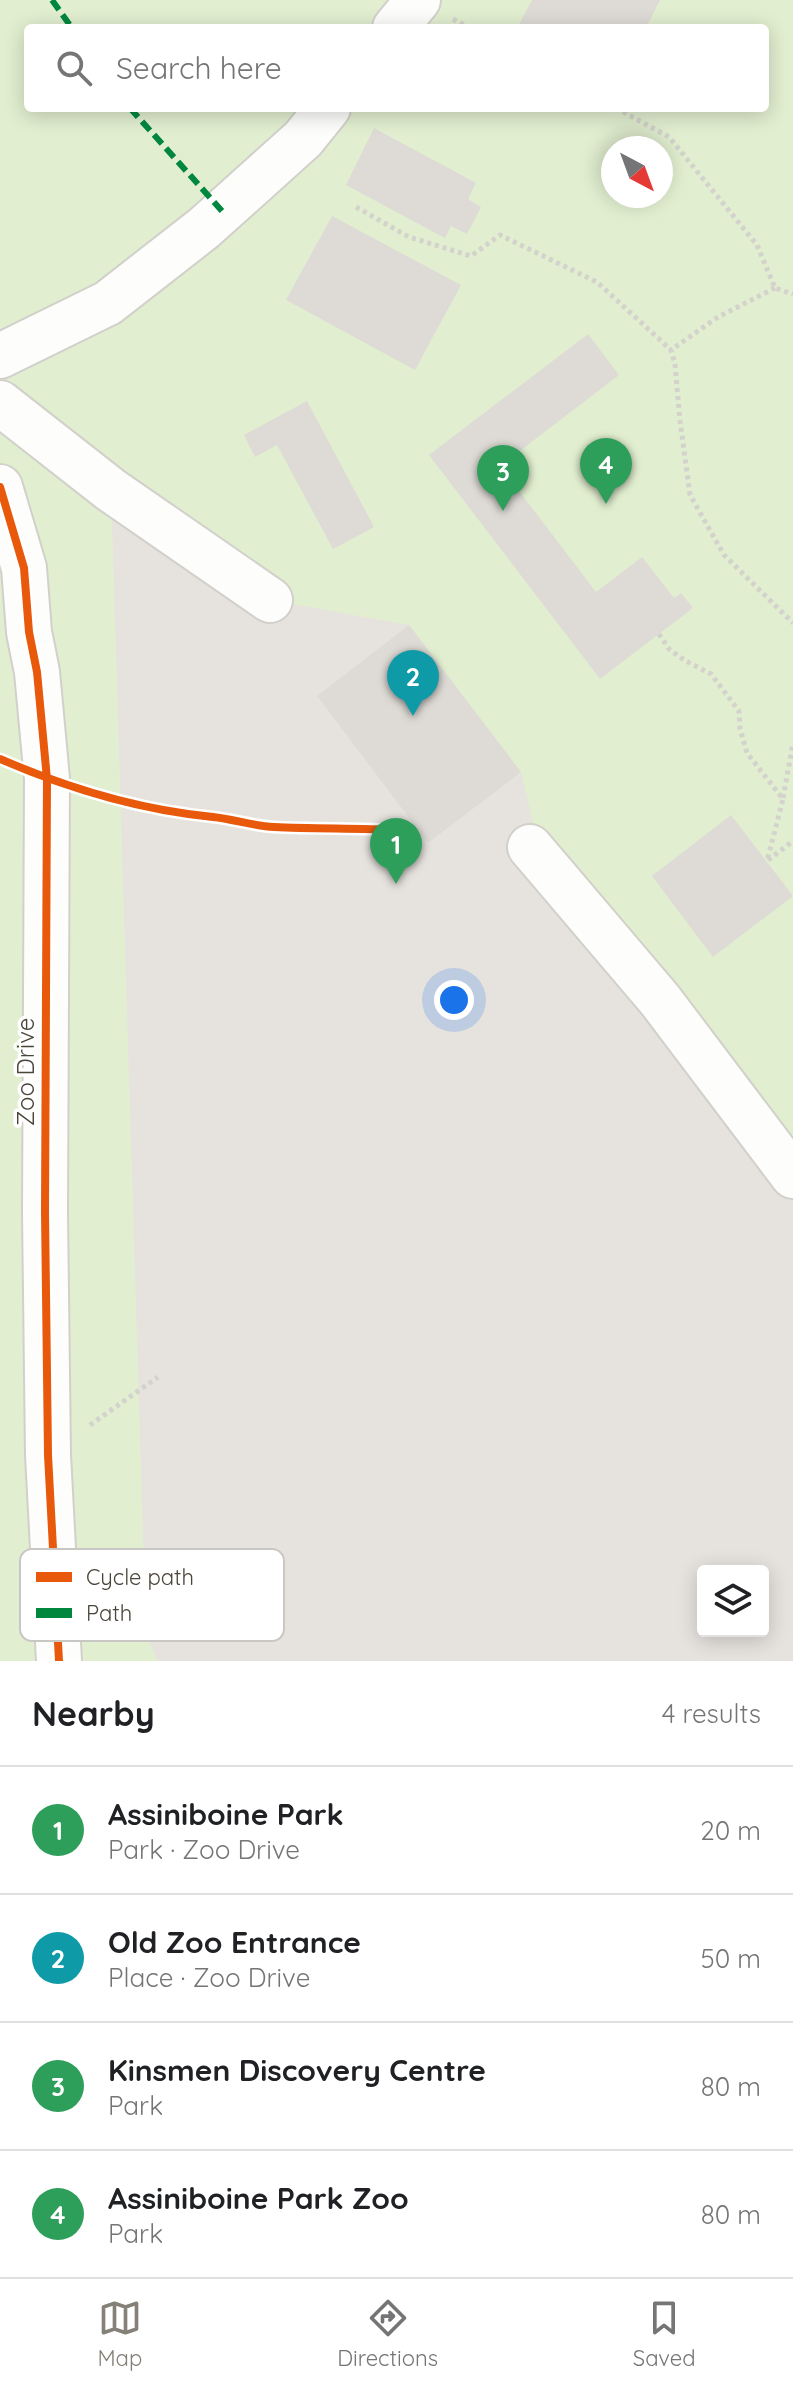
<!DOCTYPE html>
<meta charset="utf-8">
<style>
body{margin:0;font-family:Quicksand,sans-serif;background:#f2f2f2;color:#202124}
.controls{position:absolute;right:24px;bottom:24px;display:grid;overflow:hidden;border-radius:8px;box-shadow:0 4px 20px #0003}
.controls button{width:72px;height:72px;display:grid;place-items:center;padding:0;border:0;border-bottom:2px solid #e0e0e0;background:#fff;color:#202124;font:40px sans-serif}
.compass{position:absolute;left:601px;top:136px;width:72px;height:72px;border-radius:50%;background:#fff;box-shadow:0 4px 20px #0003;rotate:139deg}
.you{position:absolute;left:454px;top:1000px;width:28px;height:28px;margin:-20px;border:6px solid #fff;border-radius:50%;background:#1a73e8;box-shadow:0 0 0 12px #1a73e833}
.badge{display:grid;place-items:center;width:52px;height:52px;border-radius:50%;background:#868178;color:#fff;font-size:26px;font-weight:700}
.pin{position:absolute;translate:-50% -66px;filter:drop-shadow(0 2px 4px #0008)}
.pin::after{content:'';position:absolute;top:42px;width:28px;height:24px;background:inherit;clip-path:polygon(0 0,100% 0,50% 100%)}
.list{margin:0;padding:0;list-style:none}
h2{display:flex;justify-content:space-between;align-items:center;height:104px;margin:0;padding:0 32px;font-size:34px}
h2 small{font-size:26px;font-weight:400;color:#757577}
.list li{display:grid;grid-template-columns:52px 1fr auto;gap:24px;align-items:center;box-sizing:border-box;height:128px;padding:0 32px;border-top:2px solid #e0e0e0}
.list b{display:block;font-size:30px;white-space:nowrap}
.list p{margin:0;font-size:26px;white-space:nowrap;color:#757577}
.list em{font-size:26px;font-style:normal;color:#757577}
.icon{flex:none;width:44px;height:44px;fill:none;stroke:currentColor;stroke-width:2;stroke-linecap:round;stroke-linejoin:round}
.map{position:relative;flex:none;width:793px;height:1661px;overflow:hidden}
.search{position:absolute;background:#fff;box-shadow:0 4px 20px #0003;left:24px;right:24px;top:24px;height:88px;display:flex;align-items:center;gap:20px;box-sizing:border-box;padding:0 28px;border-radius:8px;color:#757577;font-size:30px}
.sheet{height:616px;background:#fff}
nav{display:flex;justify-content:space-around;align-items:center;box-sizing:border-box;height:112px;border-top:2px solid #e0e0e0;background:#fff;font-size:22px;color:#757577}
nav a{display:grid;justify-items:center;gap:4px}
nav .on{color:#868178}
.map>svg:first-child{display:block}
.green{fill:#e1eecf;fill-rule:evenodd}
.parking{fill:#e6e3df;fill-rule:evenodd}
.building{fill:#dedbd6}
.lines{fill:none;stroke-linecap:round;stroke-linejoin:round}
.minor-casing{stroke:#d2d0cb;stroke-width:48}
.path{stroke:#d3d2cc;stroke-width:5;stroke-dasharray:4 4;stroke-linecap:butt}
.minor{stroke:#fdfdfc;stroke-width:44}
.quiet{stroke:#00873e;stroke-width:6;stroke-dasharray:12 6;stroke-linecap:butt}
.cycleway-casing{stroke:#fff;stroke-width:13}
.cycleway{stroke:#e8590c;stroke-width:8}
.labels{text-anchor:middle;stroke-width:7;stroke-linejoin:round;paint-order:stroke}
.street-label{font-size:24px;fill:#4b4439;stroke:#fff}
.key{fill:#fff;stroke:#c9c7c4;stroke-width:2}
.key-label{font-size:22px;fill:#4b4439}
</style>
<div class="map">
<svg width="793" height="1661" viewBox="0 0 793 1661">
<rect width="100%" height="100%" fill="#f4f2ee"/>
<path class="green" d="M0,0h793v1661h-793zM28,28h737v80h-737zM613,148h48v48h-48zM703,1571h60v60h-60z"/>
<path class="parking" d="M111,490l159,110 139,25 112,147 15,63 257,341v485h-636l-11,-29zM703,1571h60v60h-60z"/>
<path class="building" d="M532,0h128l-14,28h-125l-3,-2z
M374,128l102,55 -8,16 13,8 -14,27 -16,-8 -6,12 -99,-53z
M332,216l129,69 -46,85 -129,-70z
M588,334l31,41 -119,91 96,126 46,-35 32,41 7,-5 12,15 -93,71 -171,-224z
M307,401l67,126 -41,22 -56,-104 -22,12 -11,-22z
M409,625l112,147 -93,71 -111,-147z
M731,815l62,81 -80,61 -61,-81z"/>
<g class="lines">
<g class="minor-casing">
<path id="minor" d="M395,28l23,-28
M0,356l108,-53 96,-75 99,-89 25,-31
M0,403l111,87 159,110
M0,487l24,81 5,64 8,40 10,107 -2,433 3,243 11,206
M530,847l130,153 133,176"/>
</g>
<path class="path" d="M453,19l17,9
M616,108l53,29 88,108 18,43 18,6
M356,207l53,30 62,19 29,-21 97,47 74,68
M775,288l-57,29 -47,33 4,14 5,57 10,74 34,60 69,68
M659,634l10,15 15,11 27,14 28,37 1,18 7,24 36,46 -16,62
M783,798l10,-55
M768,860l25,-19
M90,1425l68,-48"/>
<use href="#minor" class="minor"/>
<path class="quiet" d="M52,0l20,28
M130,108l92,103"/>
<g class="cycleway-casing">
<path id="cycleway" d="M0,487l24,81 5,64 8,40 10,107 -2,433 3,243 11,206
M0,759c67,29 140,51 213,58 20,2 40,9 61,10 41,2 82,1 123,3"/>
</g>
<use href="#cycleway" class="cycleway"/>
</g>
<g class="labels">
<g class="street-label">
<text transform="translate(26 1072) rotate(-90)" y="8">Zoo Drive</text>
</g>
</g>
<rect x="20" y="1549" width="264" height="92" rx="12" class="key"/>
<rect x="36" y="1572" width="36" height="10" fill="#e8590c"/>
<rect x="36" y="1608" width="36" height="10" fill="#00873e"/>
<g class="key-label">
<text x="86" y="1585">Cycle path</text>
<text x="86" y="1621">Path</text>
</g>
</svg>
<div class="controls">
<button><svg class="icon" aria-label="layers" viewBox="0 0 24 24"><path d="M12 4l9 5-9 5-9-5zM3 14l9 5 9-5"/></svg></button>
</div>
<svg class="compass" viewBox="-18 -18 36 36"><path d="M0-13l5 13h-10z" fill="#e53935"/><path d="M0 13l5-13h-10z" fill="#757577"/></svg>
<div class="you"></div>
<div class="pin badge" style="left:396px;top:884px;background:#2e9e5b">1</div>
<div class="pin badge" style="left:413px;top:716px;background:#0f9aa8">2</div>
<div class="pin badge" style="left:503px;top:511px;background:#2e9e5b">3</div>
<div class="pin badge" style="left:606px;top:504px;background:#2e9e5b">4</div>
<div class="search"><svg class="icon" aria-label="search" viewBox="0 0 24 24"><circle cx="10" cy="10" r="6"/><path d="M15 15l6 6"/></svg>Search here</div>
</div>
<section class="sheet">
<h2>Nearby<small>4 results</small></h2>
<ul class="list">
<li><span class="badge" style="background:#2e9e5b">1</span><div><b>Assiniboine Park</b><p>Park · Zoo Drive</p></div><em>20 m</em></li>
<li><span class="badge" style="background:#0f9aa8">2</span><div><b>Old Zoo Entrance</b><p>Place · Zoo Drive</p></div><em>50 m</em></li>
<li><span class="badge" style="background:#2e9e5b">3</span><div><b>Kinsmen Discovery Centre</b><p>Park</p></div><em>80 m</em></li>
<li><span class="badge" style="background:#2e9e5b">4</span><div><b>Assiniboine Park Zoo</b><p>Park</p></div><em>80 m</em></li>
</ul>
</section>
<nav>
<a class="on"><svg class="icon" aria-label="map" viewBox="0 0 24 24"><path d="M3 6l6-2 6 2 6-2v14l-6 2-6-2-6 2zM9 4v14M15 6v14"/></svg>Map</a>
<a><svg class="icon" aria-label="directions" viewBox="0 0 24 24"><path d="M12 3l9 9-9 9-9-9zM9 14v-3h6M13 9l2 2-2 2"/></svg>Directions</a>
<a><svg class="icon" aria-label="saved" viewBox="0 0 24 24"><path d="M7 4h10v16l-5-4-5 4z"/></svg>Saved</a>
</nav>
